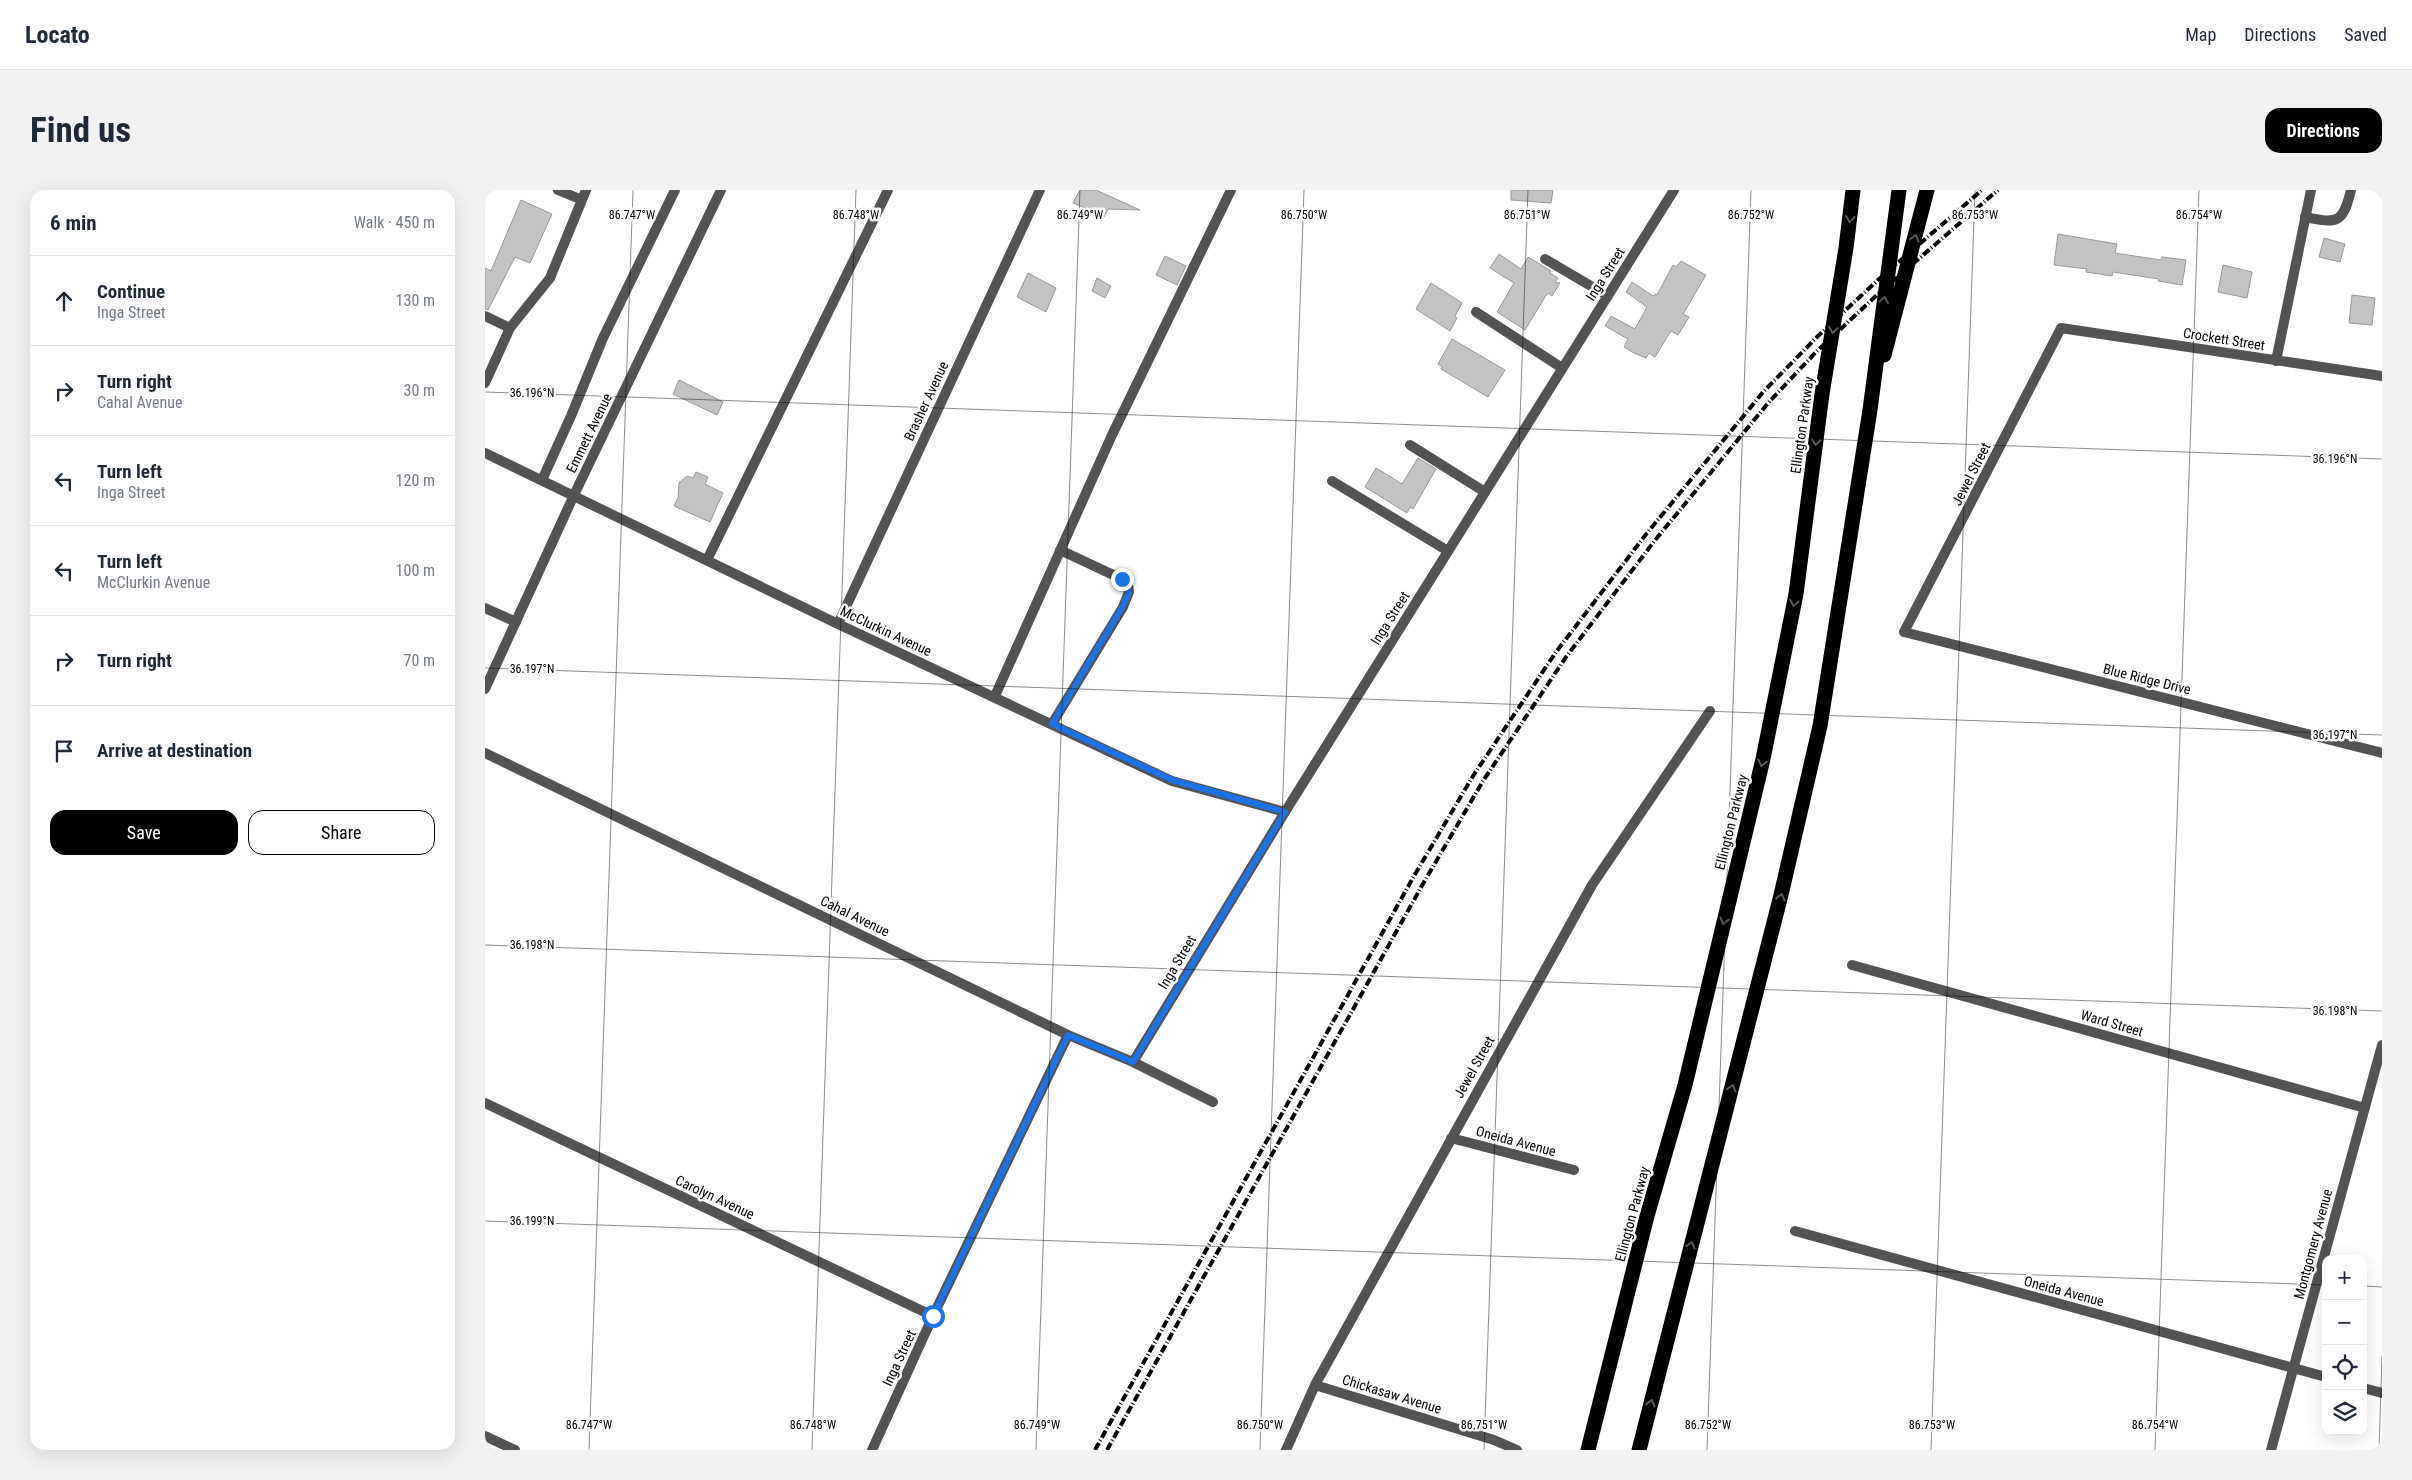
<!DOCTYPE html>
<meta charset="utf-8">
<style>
body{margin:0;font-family:"Roboto Condensed",sans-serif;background:#f2f2f3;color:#1f2937}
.controls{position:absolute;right:15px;bottom:15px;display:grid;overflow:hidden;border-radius:10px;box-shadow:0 5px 20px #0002}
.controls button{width:45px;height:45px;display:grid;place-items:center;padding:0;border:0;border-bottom:1px solid #e0e1e3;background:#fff;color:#1f2937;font:25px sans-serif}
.stop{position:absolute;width:15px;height:15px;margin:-11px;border:4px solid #1a73e8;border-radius:50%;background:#fff}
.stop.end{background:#1a73e8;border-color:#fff;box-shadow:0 1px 5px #0008}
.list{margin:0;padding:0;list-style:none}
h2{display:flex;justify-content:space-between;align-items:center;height:65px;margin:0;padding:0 20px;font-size:21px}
h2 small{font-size:16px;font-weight:400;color:#747a83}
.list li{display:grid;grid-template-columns:32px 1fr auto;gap:15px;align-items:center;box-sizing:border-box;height:90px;padding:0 20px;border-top:1px solid #e0e1e3}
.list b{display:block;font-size:19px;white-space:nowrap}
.list p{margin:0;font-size:16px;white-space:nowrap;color:#747a83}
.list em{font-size:16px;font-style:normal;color:#747a83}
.actions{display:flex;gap:10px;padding:15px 20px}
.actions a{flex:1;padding:11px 0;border:1px solid #000;border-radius:15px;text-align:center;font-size:18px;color:#000}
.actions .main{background:#000;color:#fff}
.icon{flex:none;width:28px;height:28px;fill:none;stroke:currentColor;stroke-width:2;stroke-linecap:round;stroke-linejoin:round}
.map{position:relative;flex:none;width:1897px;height:1260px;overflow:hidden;border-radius:15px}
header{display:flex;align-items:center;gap:30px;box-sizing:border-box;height:70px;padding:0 25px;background:#fff;border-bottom:1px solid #e0e1e3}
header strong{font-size:24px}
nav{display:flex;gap:28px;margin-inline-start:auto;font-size:18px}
.intro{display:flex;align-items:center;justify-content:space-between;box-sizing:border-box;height:120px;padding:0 30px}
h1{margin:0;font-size:35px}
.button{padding:12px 22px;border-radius:15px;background:#000;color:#fff;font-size:18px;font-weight:700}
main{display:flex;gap:30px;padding:0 30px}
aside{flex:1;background:#fff;border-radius:15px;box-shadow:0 5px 20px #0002}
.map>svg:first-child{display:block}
.building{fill:#c3c3c3;stroke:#979797}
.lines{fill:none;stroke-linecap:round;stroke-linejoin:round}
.lane{stroke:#535353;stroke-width:10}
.street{stroke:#535353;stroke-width:10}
.highway{stroke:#000;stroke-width:15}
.rail{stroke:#000;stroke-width:4;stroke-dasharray:8 2.5 1 2.5;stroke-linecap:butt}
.oneway{stroke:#595959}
.route{stroke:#1a73e8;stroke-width:6}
.ticks{fill:none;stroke:#000;stroke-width:1;stroke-opacity:0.45}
.labels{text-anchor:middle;stroke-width:5;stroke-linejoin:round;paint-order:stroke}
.street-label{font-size:14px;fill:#000;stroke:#fff}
.ticks-label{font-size:12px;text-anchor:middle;fill:#000;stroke:#fff;stroke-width:5;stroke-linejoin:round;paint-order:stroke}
</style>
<header>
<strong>Locato</strong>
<nav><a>Map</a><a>Directions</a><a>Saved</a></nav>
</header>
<div class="intro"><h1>Find us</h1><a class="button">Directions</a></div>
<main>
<aside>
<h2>6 min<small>Walk · 450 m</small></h2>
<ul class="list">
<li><svg class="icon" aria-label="ahead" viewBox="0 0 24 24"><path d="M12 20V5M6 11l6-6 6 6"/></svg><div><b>Continue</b><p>Inga Street</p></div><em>130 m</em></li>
<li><svg class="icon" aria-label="right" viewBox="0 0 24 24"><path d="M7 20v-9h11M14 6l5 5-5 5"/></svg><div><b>Turn right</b><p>Cahal Avenue</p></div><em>30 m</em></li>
<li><svg class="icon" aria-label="left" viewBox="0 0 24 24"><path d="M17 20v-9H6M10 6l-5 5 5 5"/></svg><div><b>Turn left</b><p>Inga Street</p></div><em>120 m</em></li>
<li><svg class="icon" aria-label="left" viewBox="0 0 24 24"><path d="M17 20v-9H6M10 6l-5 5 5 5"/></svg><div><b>Turn left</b><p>McClurkin Avenue</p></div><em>100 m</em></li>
<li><svg class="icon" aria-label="right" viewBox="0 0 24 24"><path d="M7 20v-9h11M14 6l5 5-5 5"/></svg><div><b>Turn right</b></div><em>70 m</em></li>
<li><svg class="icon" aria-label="arrive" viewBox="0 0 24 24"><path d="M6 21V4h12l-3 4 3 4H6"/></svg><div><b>Arrive at destination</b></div></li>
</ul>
<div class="actions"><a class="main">Save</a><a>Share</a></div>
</aside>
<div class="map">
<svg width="1897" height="1260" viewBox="0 0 1897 1260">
<rect width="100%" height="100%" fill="#fff"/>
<path class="building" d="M595,0h16l44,20 -32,-1 -4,8 -31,-14z
M1026,0h42l-2,13 -40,-3z
M36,10l31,14 -22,49 -15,-6 -27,53 -3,-1v-41l6,3z
M1573,44l59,10 -2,9 46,7 1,-3 24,3 -4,25 -24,-4 1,-2 -46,-7 -1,4 -26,-4 1,-3 -33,-4z
M1839,48l21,6 -5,18 -21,-5z
M1014,64l22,15 7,-12 23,14 -1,2 8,5 -3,4 5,1 -8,13 -4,-3 -3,4 -20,33 -28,-18 17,-29 -24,-15z
M680,66l21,10 -9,19 -21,-10z
M1196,71l25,14 -23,39 6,3 -11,18 -7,-4 -16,26 -6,-4 -3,5 -12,-5 -10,-6 4,-8 -23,-13 6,-10 24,13 12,-22 -21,-15 6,-10 21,14 2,-2 2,1 16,-30 3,2z
M1738,75l29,7 -5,26 -29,-6z
M543,83l28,15 -10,24 -29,-15z
M612,88l14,8 -6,12 -13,-7z
M946,93l31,20 -7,13 2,2 -7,13 -34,-22z
M1867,105l23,3 -3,27 -23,-2z
M967,149l53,31 -17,27 -47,-28 1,-2 -4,-3z
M194,190l44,22 -6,13 -44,-21z
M933,268l18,11 -23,40 -3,-2 -3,6 -42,-26 11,-19 26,16z
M211,282l12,5 -3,7 18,9 -13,29 -36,-16 4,-8 1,-15 8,-7 6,2z"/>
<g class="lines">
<path class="lane" d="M73,0l24,10
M1820,27c33,7 38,6 46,-27
M1060,69l63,37
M991,122l86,56
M0,126l25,12
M0,193l25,-55 40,-50 36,-88
M925,255l75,47
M57,290l29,-64 32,-78 72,-148
M847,291l116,70
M222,370l181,-370
M0,418l31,14
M510,506l117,-261 119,-245
M567,534l71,-117 6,-15 -1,-7 -6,-6 -62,-29"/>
<path class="street" d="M1791,171l35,-171
M1897,186l-321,-48 -157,304 478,121
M0,263l353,171 334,157 113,31
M353,434l202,-434
M0,499l89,-194 147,-305
M0,563l583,282 65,27 80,40
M1367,775l513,143
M648,872l152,-250 389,-622
M0,913l448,213
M966,948l123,32
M1310,1041l531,146
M830,1195l179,55 23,10
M1878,1198l19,5
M0,1246l30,14
M387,1260l61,-134 135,-281
M801,1260l29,-65 277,-500 118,-174
M1786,1260l111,-405"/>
<path class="highway" d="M1399,165l43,-165
M1103,1260l59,-234 38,-131 78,-326 33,-165 26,-200 24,-146 7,-58
M1154,1260l142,-555 39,-169 50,-316 29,-220"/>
<path class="rail" d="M610,1260l319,-574 59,-100 83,-124 91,-119 117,-142 54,-55 61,-57 103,-89
M622,1260l317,-568 59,-101 83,-124 90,-118 113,-137 47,-50 61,-57 121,-105"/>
</g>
<defs><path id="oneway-chevron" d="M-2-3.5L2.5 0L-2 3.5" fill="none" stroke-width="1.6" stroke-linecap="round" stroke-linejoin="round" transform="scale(1.25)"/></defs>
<g class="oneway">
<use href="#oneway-chevron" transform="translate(1365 29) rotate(97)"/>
<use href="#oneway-chevron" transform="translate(1430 48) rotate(-75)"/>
<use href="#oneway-chevron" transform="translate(1399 110) rotate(-82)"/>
<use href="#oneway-chevron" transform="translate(1348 140) rotate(99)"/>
<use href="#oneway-chevron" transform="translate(1331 252) rotate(97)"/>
<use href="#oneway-chevron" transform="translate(1309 413) rotate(101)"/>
<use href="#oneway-chevron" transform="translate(1277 573) rotate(103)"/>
<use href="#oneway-chevron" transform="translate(1296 707) rotate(-76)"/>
<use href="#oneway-chevron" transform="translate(1239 731) rotate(104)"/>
<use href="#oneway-chevron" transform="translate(1247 898) rotate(-75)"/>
<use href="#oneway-chevron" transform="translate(1206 1055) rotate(-75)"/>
<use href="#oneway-chevron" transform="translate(1166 1213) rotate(-76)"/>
</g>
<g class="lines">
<path class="route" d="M448,1126l135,-281 65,27 152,-250 -113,-32 -120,-56 71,-118 6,-14 -1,-7 -6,-6"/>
</g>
<path class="ticks" d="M0,202l1897,67M0,478l1897,67M0,755l1897,66M0,1031l1841,64M1878,1096l19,1M104,1260l44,-1260M327,1260l44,-1260M551,1260l44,-1260M775,1260l44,-1260M999,1260l44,-1260M1222,1260l44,-1260M1446,1260l44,-1260M1670,1260l44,-1260M1894,1260l3,-94"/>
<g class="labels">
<g class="street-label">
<text transform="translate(1120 84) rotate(-58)" y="5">Inga Street</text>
<text transform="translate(1739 149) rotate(9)" y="5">Crockett Street</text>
<text transform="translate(441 211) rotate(-65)" y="5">Brasher Avenue</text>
<text transform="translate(1317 235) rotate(-82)" y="5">Ellington Parkway</text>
<text transform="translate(104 243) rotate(-64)" y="5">Emmett Avenue</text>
<text transform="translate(1486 284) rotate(-63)" y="5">Jewel Street</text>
<text transform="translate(905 428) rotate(-58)" y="5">Inga Street</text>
<text transform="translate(401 441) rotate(25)" y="5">McClurkin Avenue</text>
<text transform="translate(1662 489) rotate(14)" y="5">Blue Ridge Drive</text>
<text transform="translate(1246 632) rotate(-76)" y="5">Ellington Parkway</text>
<text transform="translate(370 726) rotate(26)" y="5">Cahal Avenue</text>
<text transform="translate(692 772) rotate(-59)" y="5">Inga Street</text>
<text transform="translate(1627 833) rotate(16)" y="5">Ward Street</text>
<text transform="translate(989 877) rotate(-61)" y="5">Jewel Street</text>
<text transform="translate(1031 951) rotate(15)" y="5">Oneida Avenue</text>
<text transform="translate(230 1007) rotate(25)" y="5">Carolyn Avenue</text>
<text transform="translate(1147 1024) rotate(-75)" y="5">Ellington Parkway</text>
<text transform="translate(1828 1054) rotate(-75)" y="5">Montgomery Avenue</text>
<text transform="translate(1579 1101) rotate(15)" y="5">Oneida Avenue</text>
<text transform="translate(414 1168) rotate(-65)" y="5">Inga Street</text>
<text transform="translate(907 1204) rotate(17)" y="5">Chickasaw Avenue</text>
</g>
</g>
<g class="ticks-label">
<text x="147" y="29">86.747°W</text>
<text x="371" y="29">86.748°W</text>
<text x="595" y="29">86.749°W</text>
<text x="819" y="29">86.750°W</text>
<text x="1042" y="29">86.751°W</text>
<text x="1266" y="29">86.752°W</text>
<text x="1490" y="29">86.753°W</text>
<text x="1714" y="29">86.754°W</text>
<text x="47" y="207">36.196°N</text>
<text x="1850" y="273">36.196°N</text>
<text x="47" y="483">36.197°N</text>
<text x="1850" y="549">36.197°N</text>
<text x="47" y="759">36.198°N</text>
<text x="1850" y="825">36.198°N</text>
<text x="47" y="1035">36.199°N</text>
<text x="104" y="1239">86.747°W</text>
<text x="328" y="1239">86.748°W</text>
<text x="552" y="1239">86.749°W</text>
<text x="775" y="1239">86.750°W</text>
<text x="999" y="1239">86.751°W</text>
<text x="1223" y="1239">86.752°W</text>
<text x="1447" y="1239">86.753°W</text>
<text x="1670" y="1239">86.754°W</text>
</g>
</svg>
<div class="controls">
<button>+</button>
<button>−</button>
<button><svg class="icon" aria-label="locate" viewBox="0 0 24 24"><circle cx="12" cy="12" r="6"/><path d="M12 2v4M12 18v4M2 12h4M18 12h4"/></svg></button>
<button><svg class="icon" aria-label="layers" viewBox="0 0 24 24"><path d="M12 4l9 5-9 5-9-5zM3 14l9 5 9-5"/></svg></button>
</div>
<div class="stop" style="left:448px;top:1126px"></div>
<div class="stop end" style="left:637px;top:389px"></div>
</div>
</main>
